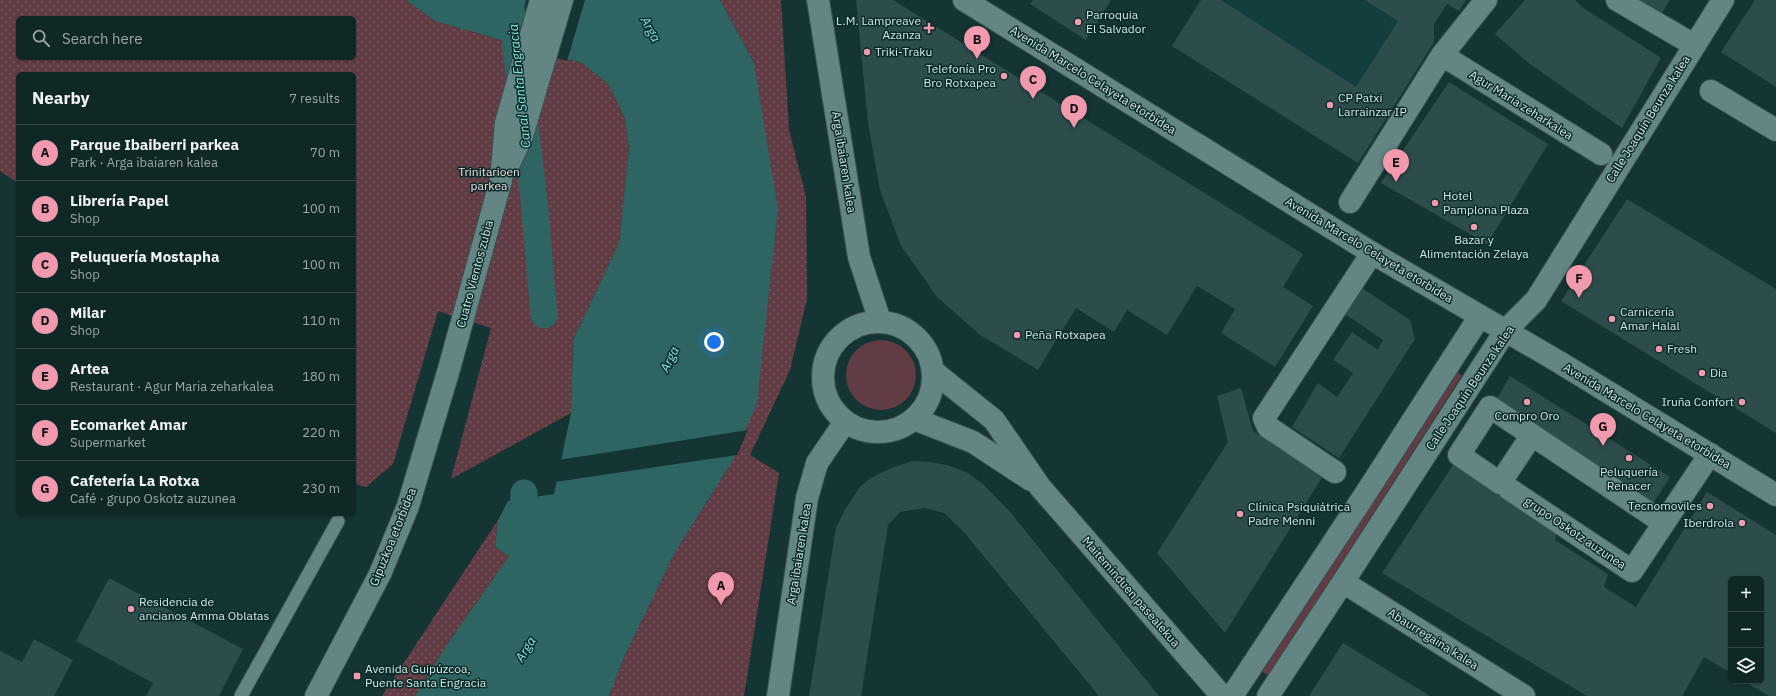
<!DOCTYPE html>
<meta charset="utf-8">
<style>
body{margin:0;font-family:"IBM Plex Sans",sans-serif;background:#1d3432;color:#f1f3f6}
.controls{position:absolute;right:12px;bottom:12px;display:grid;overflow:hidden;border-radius:6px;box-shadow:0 1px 3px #0004}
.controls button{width:36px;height:36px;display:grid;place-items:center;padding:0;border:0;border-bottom:1px solid #2f4443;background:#0f2826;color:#f1f3f6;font:20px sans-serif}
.you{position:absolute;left:714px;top:342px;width:14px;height:14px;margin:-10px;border:3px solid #fff;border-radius:50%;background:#1a73e8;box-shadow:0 0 0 6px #1a73e833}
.badge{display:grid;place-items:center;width:26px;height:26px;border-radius:50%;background:#f29aad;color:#111;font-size:13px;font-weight:700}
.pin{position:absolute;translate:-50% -33px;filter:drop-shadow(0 1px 2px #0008)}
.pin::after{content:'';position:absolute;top:21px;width:14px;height:12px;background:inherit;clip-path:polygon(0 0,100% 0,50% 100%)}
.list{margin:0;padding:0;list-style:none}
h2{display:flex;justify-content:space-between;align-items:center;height:52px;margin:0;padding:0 16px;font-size:17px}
h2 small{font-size:13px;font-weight:400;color:#9ba6a7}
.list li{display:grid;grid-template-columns:26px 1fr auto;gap:12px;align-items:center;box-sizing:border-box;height:56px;padding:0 16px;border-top:1px solid #2f4443}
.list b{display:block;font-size:15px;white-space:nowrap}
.list p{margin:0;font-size:13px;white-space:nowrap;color:#9ba6a7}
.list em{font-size:13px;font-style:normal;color:#9ba6a7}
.icon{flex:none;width:22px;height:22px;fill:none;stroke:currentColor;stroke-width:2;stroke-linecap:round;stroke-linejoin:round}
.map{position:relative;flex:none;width:1776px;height:696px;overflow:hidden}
.search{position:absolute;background:#0f2826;box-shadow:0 1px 3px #0004;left:16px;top:16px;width:340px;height:44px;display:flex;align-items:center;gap:10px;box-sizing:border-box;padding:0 14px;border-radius:6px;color:#9ba6a7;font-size:15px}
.panel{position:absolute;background:#0f2826;box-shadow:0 1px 3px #0004;left:16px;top:72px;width:340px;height:444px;border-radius:6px}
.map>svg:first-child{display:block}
.built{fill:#123f3d}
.green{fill:#623c44}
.park{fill:url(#park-dots);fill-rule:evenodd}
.water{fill:#2e6462}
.pier{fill:#143533}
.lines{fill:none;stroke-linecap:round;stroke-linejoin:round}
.canal{stroke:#2e6462;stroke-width:27}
.building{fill:#2d4d4c}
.lane-casing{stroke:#385150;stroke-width:15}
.street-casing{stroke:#385150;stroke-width:24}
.secondary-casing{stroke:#385150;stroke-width:24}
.lane{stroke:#638583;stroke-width:13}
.street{stroke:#638583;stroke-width:22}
.secondary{stroke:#638583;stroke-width:22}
.poi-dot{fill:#f29aad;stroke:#092b29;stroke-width:1.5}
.labels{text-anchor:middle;stroke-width:3;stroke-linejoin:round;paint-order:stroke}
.poi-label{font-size:12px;fill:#d6e8e7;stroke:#092b29;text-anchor:start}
.street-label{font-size:12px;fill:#d6e8e7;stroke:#092b29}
.park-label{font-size:12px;fill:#fadbe0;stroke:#092b29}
.water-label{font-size:13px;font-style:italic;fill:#8ce7e3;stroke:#092b29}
</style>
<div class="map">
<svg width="1776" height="696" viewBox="0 0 1776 696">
<defs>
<pattern id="park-dots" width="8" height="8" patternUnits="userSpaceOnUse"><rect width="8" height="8" fill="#623c44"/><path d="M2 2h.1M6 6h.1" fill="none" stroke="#78585f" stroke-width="1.8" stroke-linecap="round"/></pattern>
</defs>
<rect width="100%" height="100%" fill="#143533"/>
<path class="built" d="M1201,0h265l-7,11 -12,-7 -13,20v18l-76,121 -186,-117z"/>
<path class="green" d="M846 375a35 35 0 1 1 70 0a35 35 0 1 1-70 0Z
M1454,370l8,5 -193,301 -8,-5z"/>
<path class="park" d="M0,0h406l29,21 147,42 27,22 16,34 4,29 -10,95 -46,97 -2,73 -120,66 40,-151 -53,-17 -45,153 -27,23 -12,-3v-410h-336v109l-18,-12zM18,18h336v40h-336z
M720,0h61l8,130 17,67 1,102 -17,71 -40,85 29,18 -35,223h-135l16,-41 49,-101 58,-92 22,-399z
M498,520l-3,27 14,9 -59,84 -35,56h-33z"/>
<path class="water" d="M406,0h314l34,63 24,146 -21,194 -25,59 -58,92 -49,101 -16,41h-194l35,-56 59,-84 -14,-9 3,-27 10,-19 46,-7 17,-81 2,-73 46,-97 10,-95 -4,-29 -16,-34 -27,-22 -147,-42z"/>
<path class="pier" d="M526,0h59l-18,61 -54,-15z
M748,430l-11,25 -182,27 4,-22z"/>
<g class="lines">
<path class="canal" d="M510,0l24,200 10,115
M522,536l2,-43"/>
</g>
<path class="building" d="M856,0h37l410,254 -20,33 30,19 -38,61 -54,-34 14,-24 -38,-23 -30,49 -40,-25 -13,22 -38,-24 -38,62 -59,-36 -42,-37 -36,-51 -21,-56 -12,-67z
M1033,0h78l-25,40 -56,-36z
M1201,0h20l135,87 42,-66 -33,-21h101l-7,11 -12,-7 -13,20v18l-76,121 -186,-117z
M1525,0h50l7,7 79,51 -39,70 -91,-63 -36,-31z
M1639,0h31l-9,14z
M1755,0h21v87l-55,-35z
M1449,82l99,62 -61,100 -106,-61z
M1627,199l149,90v144l-215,-132z
M1356,284l54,36 5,19 -76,119 -47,-31 26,-44 19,14 16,-24 -20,-13 19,-28 26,18 5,-10 -44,-30z
M1510,376l160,101 -18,28 -157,-103z
M1241,388l12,43 70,45 -98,157 -68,-80 71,-111 -11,-46z
M913,461l17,1 17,3 21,8 16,12 27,28 148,183h-60l-136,-165 -19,-18 -19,-5 -25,4 -12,13 -27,171h-52l27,-168 10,-20 14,-21 9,-8 22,-11z
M1455,462l103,64 -3,14 53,34 -4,13 32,20 71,-115 69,43v161h-7l-25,-15h17v-102h-30v94l-27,-16 -22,39h-95l-205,-123z
M109,578l134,71 -24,47h-73l7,-13 -77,-42z
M34,639l39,21 -19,36h-54v-45l22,11z
M1343,643l87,53h-121z"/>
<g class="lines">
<g class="lane-casing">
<path id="lane" d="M241,696l97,-175"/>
</g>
<g class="street-casing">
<path id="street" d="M818,0l41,257 21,64
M1617,0l77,45
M1442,55l159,99
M1711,91l65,39
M1350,202l92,-147 44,-55
M823 377a55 55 0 1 1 110 0a55 55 0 1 1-110 0Z
M933,371l61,49 46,67 182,209
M914,419l59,23 58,38
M1532,435l-32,48 -41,-28 31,-48 174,116
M1335,472l-67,-45 -4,-9 108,-165
M1509,489l123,82 78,-117
M1343,582l181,114
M778,696l29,-198 10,-35 28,-41
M1232,696l134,-203 114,-177
M1268,696l75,-114 163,-252 30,-30 187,-300"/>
</g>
<g class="secondary-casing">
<path id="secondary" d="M964,0l408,253 187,109 217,133
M507,168l15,-32 40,-136
M316,696l64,-122 28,-68 41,-137 52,-189 5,-57 35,-123"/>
</g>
<use href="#lane" class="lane"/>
<use href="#street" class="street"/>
<use href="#secondary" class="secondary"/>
</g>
<g class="poi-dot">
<circle cx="1078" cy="22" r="4"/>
<path d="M927 22h4v4h4v4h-4v4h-4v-4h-4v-4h4z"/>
<circle cx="867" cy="52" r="4"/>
<circle cx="1004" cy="76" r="4"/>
<circle cx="1330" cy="105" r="4"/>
<circle cx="1435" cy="203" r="4"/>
<circle cx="1474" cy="227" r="4"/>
<circle cx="1612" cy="319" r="4"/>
<circle cx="1017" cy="335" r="4"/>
<circle cx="1659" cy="349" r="4"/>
<circle cx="1702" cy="373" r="4"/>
<circle cx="1527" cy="402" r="4"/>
<circle cx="1742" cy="402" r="4"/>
<circle cx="1629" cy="458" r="4"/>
<circle cx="1710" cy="506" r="4"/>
<circle cx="1240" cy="514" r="4"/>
<circle cx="1742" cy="523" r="4"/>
<circle cx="131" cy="609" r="4"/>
<rect x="353" y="672" width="8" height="8" rx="2"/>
</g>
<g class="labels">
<g class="poi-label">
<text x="1086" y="19">Parroquia<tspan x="1086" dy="14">El Salvador</tspan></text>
<text x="921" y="25" text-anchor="end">L.M. Lampreave<tspan x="921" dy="14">Azanza</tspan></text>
<text x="875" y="56">Triki-Traku</text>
<text x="996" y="73" text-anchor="end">Telefonía Pro<tspan x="996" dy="14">Bro Rotxapea</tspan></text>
<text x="1338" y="102">CP Patxi<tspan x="1338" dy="14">Larrainzar IP</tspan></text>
<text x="1443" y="200">Hotel<tspan x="1443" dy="14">Pamplona Plaza</tspan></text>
<text x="1474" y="244" text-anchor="middle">Bazar y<tspan x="1474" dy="14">Alimentación Zelaya</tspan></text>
<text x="1620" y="316">Carnicería<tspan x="1620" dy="14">Amar Halal</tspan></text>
<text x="1025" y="339">Peña Rotxapea</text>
<text x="1667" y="353">Fresh</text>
<text x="1710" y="377">Dia</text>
<text x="1734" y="406" text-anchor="end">Iruña Confort</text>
<text x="1527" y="420" text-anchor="middle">Compro Oro</text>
<text x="1629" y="476" text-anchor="middle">Peluquería<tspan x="1629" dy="14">Renacer</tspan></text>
<text x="1702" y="510" text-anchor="end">Tecnomoviles</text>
<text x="1248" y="511">Clínica Psiquiátrica<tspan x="1248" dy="14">Padre Menni</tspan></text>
<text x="1734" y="527" text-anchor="end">Iberdrola</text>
<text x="139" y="606">Residencia de<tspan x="139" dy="14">ancianos Amma Oblatas</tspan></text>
<text x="365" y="673">Avenida Guipúzcoa,<tspan x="365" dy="14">Puente Santa Engracia</tspan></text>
</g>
<g class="street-label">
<text transform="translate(1093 80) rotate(32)" y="4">Avenida Marcelo Celayeta etorbidea</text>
<text transform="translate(1521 105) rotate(32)" y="4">Agur Maria zeharkalea</text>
<text transform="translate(1648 119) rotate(-58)" y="4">Calle Joaquín Beunza kalea</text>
<text transform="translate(844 162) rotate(81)" y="4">Arga ibaiaren kalea</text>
<text transform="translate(1369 250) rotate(31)" y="4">Avenida Marcelo Celayeta etorbidea</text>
<text transform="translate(475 274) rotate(-75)" y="4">Cuatro Vientos zubia</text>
<text transform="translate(1470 388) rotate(-56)" y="4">Calle Joaquín Beunza kalea</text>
<text transform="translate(1647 416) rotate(31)" y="4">Avenida Marcelo Celayeta etorbidea</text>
<text transform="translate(1575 533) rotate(34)" y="4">grupo Oskotz auzunea</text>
<text transform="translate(393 537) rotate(-68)" y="4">Gipuzkoa etorbidea</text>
<text transform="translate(799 554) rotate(-81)" y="4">Arga ibaiaren kalea</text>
<text transform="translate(1131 592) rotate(49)" y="4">Maiteminduen pasealekua</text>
<text transform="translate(1433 639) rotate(32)" y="4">Abaurregaina kalea</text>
</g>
<g class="park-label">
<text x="489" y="176">Trinitarioen<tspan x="489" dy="14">parkea</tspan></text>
</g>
<g class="water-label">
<text transform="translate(651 29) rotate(61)" y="5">Arga</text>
<text transform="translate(519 86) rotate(-96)" y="5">Canal Santa Engracia</text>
<text transform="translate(669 359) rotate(-64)" y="5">Arga</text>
<text transform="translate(525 649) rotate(-58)" y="5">Arga</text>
</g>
</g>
</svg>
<div class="controls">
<button>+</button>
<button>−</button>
<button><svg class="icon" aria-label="layers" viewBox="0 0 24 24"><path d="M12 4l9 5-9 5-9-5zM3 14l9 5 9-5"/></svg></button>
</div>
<div class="you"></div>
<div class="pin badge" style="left:721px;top:605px">A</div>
<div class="pin badge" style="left:977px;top:59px">B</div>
<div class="pin badge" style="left:1033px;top:99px">C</div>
<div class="pin badge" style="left:1074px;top:128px">D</div>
<div class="pin badge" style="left:1396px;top:182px">E</div>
<div class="pin badge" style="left:1579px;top:298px">F</div>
<div class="pin badge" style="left:1603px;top:446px">G</div>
<div class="search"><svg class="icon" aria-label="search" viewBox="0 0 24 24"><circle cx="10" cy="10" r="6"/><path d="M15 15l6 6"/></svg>Search here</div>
<section class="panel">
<h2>Nearby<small>7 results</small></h2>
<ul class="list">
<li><span class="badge">A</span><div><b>Parque Ibaiberri parkea</b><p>Park · Arga ibaiaren kalea</p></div><em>70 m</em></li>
<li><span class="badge">B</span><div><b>Librería Papel</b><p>Shop</p></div><em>100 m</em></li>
<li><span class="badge">C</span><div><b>Peluquería Mostapha</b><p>Shop</p></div><em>100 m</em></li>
<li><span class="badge">D</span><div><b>Milar</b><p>Shop</p></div><em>110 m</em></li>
<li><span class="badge">E</span><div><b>Artea</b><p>Restaurant · Agur Maria zeharkalea</p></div><em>180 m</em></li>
<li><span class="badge">F</span><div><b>Ecomarket Amar</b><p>Supermarket</p></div><em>220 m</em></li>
<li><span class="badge">G</span><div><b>Cafetería La Rotxa</b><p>Café · grupo Oskotz auzunea</p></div><em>230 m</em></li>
</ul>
</section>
</div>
